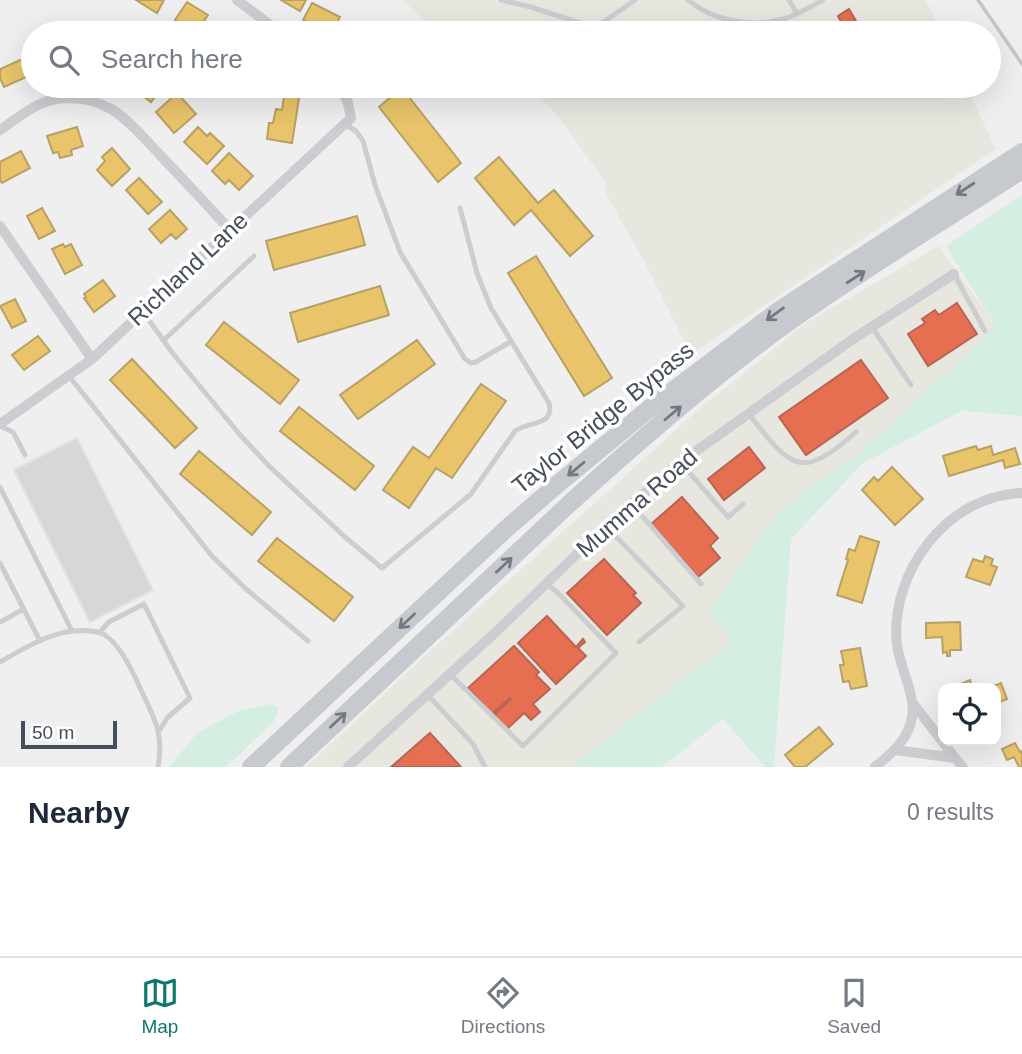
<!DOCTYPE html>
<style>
body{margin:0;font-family:Helvetica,sans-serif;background:#f2f2f3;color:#1f2937}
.controls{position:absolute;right:21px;bottom:21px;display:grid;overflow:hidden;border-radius:14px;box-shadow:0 7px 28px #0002}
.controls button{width:63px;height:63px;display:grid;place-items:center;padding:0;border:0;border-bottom:2px solid #e0e1e3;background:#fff;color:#1f2937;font:35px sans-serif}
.scale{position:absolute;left:21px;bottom:18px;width:96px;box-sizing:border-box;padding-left:7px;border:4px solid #474e5b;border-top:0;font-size:19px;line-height:24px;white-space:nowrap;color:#474e5b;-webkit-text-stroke:5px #fff;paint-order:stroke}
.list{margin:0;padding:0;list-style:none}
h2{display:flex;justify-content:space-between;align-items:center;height:91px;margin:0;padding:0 28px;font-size:30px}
h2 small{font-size:23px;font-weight:400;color:#747a83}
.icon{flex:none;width:38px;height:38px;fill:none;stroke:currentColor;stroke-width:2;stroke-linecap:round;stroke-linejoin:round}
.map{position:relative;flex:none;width:1022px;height:767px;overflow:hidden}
.search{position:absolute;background:#fff;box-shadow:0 7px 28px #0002;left:21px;right:21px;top:21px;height:77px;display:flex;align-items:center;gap:18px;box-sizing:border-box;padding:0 24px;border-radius:38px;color:#747a83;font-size:26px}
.sheet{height:189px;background:#fff}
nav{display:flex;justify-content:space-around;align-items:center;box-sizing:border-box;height:98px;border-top:2px solid #e0e1e3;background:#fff;font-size:19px;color:#747a83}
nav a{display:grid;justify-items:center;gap:4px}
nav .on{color:#0f766e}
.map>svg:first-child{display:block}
.commercial{fill:#e8e7df}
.green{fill:#d4eee2}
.homes{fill:#e9c46a;stroke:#b8a166;stroke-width:2}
.shops{fill:#e76f51;stroke:#b76554;stroke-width:2}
.building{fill:#d7d7d9;stroke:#e1e1e2;stroke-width:2}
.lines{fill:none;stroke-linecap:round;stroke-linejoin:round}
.lane{stroke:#cbcdd0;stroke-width:5}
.street{stroke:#cbcdd0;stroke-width:10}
.primary{stroke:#c6c9cd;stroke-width:18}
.rail{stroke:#c5c6c9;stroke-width:3.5}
.oneway{stroke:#737983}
.labels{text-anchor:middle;stroke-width:7;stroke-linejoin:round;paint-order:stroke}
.street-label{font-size:24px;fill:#474e5b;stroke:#fff}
</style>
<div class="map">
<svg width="1022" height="767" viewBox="0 0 1022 767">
<rect width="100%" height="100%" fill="#f0efef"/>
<path class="commercial" d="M405,0h521l16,33h-503l-35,-32z
M528,86h438l30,63 -305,206 -46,-92 -38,-67 -3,-16 -51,-70z
M939,246l59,83 -262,250 -4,63 -160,125h-266l121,-113 272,-245 108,-87z"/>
<path class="green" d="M1022,195v221l-60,-5 -99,52 -72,76 -17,228h-9l-42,-48 -61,48h-92l162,-125 -22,-31 69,-100 76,-54 141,-130 -50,-81z
M272,704l7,5 -4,11 -49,47h-57l28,-34 41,-22z"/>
<path class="homes" d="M136,0h28l-7,13z
M281,0h25l-6,11z
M187,2l21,13 -10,15 -12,-7 -2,3 -9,-6z
M312,3l28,14 -9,16h-3l-25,-13z
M27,57l6,13v4l-29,13 -4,-9v-9z
M130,86h34l-13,16z
M402,88l59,75 -23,19 -59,-75z
M285,90l15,2 -8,51 -25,-4 2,-16h4l3,-14 6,1z
M177,93l19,21 -22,19 -18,-21z
M77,127l6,19 -12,4 1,5 -12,3 -2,-6 -5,1 -6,-17z
M198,127l9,9 3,-3 14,13 -17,18 -23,-22z
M112,148l18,21 -18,17 -15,-16 8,-9 -3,-4z
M21,151l9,17 -28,15 -2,-3v-18z
M229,153l24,23 -14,14 -10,-10 -4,4 -13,-13z
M499,157l39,46 16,-13 39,46 -23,20 -39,-46 -17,15 -39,-47z
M139,178l23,24 -14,12 -22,-24z
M42,208l13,23 -16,8 -12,-23z
M170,210l17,19 -11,10 -5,-5 -10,9 -12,-14z
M357,216l8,29 -91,25 -8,-29z
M63,244l2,3 6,-3 11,21 -17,9 -13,-25z
M536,256l76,122 -28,18 -76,-123z
M103,280l12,16 -21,16 -10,-14 2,-1 -2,-3z
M380,286l9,29 -91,27 -8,-29z
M15,299l11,22 -14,7 -12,-22z
M224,322l75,58 -19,24 -74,-59z
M38,336l12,15 -26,19 -12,-15z
M417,340l18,24 -77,55 -18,-24z
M132,359l65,69 -22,20 -65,-68z
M481,384l25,17 -54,77 -16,-10 -27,40 -26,-18 30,-43 16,11z
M299,407l75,59 -19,24 -75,-59z
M976,446l2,4 13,-4 2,9 22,-7 5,16 -15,4 -2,-8 -54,16 -6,-20z
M199,451l72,61 -19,23 -72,-61z
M892,467l31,32 -28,26 -33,-35 12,-13 4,4z
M860,536l19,6 -17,61 -25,-8 11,-35 -2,-1 3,-10 6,2z
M277,538l76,59 -19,24 -76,-60z
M985,556l8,3 -2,6 6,2 -7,18 -24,-8 7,-18 10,3z
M960,622l1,28h-11v6h-3v-4l-4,1 -1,-16 -16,1v-15z
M860,648l7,38 -16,3 -2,-8 -6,1 -3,-17h4l-3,-14z
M970,680l3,8h-22z
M1001,683l6,16 -11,5v-16h-7z
M819,727l14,17 -28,23h-10l-10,-12z
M1015,743l5,9 2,-1v16h-3l-5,-10 -7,3 -5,-11z"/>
<path class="shops" d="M849,9l10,17 -12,6 -9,-16z
M957,303l20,31 -49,32 -20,-32 17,-11 -3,-4 13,-9 4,5z
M861,360l27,38 -82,57 -27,-38z
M749,447l16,21 -41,32 -16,-21z
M682,497l36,41 -8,8 10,12 -22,19 -47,-53z
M604,559l32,34 -3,2 8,8 -34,32 -40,-42z
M547,616l29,31 7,-8 2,3 -7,6 8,8 -30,28 -38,-41z
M514,646l25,26 -3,3 14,14 -17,15 7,8 -9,8 -7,-7 -17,16 -13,-14 17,-16 -1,-1 -18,16 -24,-26z
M430,733l31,34h-70z"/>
<path class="building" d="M77,438l76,152 -63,32 -76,-152z"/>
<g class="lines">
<path class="lane" d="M501,0l30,7 64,21 40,-28
M688,0c25,21 63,28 95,19 14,-4 27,-12 40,-19
M789,0l8,14
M346,125l10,6 7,10 12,44 25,67 65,107 6,4 5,-1 34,-20
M954,274l31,57
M143,312l31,43 67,81 28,30 76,71 37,31 89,-74 44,-63c14,-10 40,-5 34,-28l-58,-95 -14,-35 -17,-65
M872,327l39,58
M164,340l90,-84
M69,376l143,180 34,33 62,52
M748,413c42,53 51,70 108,19
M0,426l13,6 12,23
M681,463l47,54 15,-13
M0,487l72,144
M631,503l70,81
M606,526l77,80 -44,36
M0,563l40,78
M0,622l24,-13
M100,632l9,-10 35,-18 46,94 -22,19 -9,14
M0,662c28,-16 58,-35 91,-31 5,1 11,1 15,5 14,9 28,38 35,54 14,30 23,43 17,77
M449,673l74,73 93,-93 -57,-59 -13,-11
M427,694l46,50 12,23"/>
<path class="street" d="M237,0l44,33
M0,130c18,-12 34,-27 56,-31 20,-3 40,1 57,11 18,12 33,30 47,45 24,25 47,50 70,75
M0,226l92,133
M0,424l92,-65 259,-241 -3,-15 -8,-17
M912,702l43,56
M895,750l60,8 8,9
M348,767l149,-136 109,-105 72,-62 175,-125 101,-65
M875,767c16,-13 34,-28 37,-50 4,-22 -12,-49 -15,-72 -8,-72 50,-150 125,-152"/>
<path class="primary" d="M251,767l255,-238 53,-46 91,-75 128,-97 244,-159
M289,767l280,-263c70,-63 141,-125 217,-180 76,-54 157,-103 236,-154"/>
<path class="rail" d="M978,0l44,64"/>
</g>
<defs><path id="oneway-shaft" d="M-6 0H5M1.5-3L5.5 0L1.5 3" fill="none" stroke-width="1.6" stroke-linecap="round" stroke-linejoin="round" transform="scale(1.75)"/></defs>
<g class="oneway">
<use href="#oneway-shaft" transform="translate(965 189) rotate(147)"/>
<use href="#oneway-shaft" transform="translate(856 277) rotate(-33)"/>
<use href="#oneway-shaft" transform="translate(775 314) rotate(144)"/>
<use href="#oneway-shaft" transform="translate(673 413) rotate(-40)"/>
<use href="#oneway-shaft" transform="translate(576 469) rotate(140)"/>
<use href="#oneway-shaft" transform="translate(504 565) rotate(-43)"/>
<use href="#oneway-shaft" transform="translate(407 621) rotate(137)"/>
<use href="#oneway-shaft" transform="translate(338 720) rotate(-43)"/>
</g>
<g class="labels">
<g class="street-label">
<text transform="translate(188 269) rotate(-43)" y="8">Richland Lane</text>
<text transform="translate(603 418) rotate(-39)" y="8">Taylor Bridge Bypass</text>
<text transform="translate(637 503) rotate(-41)" y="8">Mumma Road</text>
</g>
</g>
</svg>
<div class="controls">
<button><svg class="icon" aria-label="locate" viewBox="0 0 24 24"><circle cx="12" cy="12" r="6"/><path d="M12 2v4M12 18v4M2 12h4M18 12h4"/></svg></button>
</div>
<div class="scale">50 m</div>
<div class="search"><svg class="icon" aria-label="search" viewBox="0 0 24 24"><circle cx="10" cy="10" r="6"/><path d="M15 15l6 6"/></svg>Search here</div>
</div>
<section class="sheet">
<h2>Nearby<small>0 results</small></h2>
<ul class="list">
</ul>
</section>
<nav>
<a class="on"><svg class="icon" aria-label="map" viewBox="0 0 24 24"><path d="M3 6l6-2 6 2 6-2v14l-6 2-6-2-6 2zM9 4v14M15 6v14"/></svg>Map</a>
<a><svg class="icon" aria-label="directions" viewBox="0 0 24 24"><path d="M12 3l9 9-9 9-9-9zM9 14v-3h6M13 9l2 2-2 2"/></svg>Directions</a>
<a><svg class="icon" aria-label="saved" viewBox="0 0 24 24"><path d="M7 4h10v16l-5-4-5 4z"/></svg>Saved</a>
</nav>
